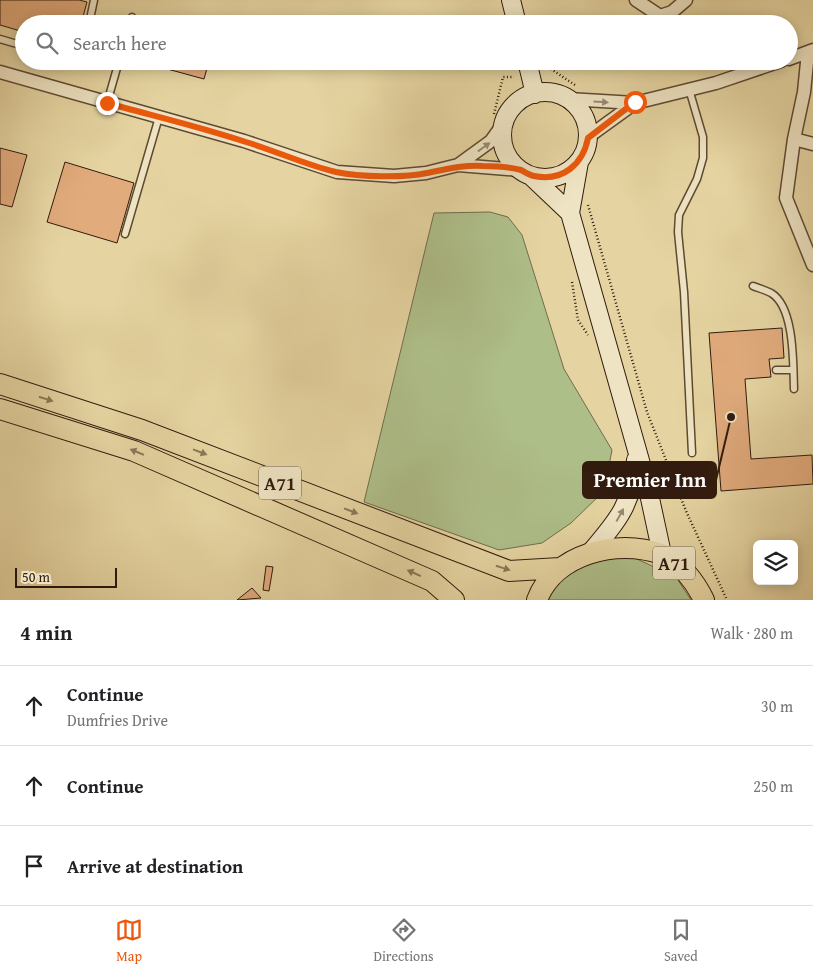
<!DOCTYPE html>
<meta charset="utf-8">
<style>
body{margin:0;font-family:"Gentium Book Plus",serif;background:#f6f6f6;color:#202124}
.controls{position:absolute;right:15px;bottom:15px;display:grid;overflow:hidden;border-radius:8px;box-shadow:0 2px 12px #0003}
.controls button{width:45px;height:45px;display:grid;place-items:center;padding:0;border:0;border-bottom:1px solid #e0e0e0;background:#fff;color:#202124;font:25px sans-serif}
.scale{position:absolute;left:15px;bottom:12px;width:102px;box-sizing:border-box;padding-left:5px;border:2px solid #311b0e;border-top:0;font-size:14px;line-height:18px;white-space:nowrap;color:#311b0e;-webkit-text-stroke:4px #eee3c2;paint-order:stroke}
.stop{position:absolute;width:15px;height:15px;margin:-11px;border:4px solid #ea580c;border-radius:50%;background:#fff}
.stop.end{background:#ea580c;border-color:#fff;box-shadow:0 1px 5px #0008}
.list{margin:0;padding:0;list-style:none}
h2{display:flex;justify-content:space-between;align-items:center;height:65px;margin:0;padding:0 20px;font-size:21px}
h2 small{font-size:16px;font-weight:400;color:#757577}
.list li{display:grid;grid-template-columns:32px 1fr auto;gap:15px;align-items:center;box-sizing:border-box;height:80px;padding:0 20px;border-top:1px solid #e0e0e0}
.list b{display:block;font-size:19px;white-space:nowrap}
.list p{margin:0;font-size:16px;white-space:nowrap;color:#757577}
.list em{font-size:16px;font-style:normal;color:#757577}
.icon{flex:none;width:28px;height:28px;fill:none;stroke:currentColor;stroke-width:2;stroke-linecap:round;stroke-linejoin:round}
.map{position:relative;flex:none;width:813px;height:600px;overflow:hidden}
.search{position:absolute;background:#fff;box-shadow:0 2px 12px #0003;left:15px;right:15px;top:15px;height:55px;display:flex;align-items:center;gap:12px;box-sizing:border-box;padding:0 18px;border-radius:28px;color:#757577;font-size:19px}
.sheet{height:305px;background:#fff}
nav{display:flex;justify-content:space-around;align-items:center;box-sizing:border-box;height:70px;border-top:1px solid #e0e0e0;background:#fff;font-size:14px;color:#757577}
nav a{display:grid;justify-items:center;gap:2px}
nav .on{color:#ea580c}
.map>svg:first-child{display:block}
.green{fill:#aebe89;stroke:#706c4c}
.building{fill:#e1ab7c;stroke:#311b0e}
.lines{fill:none;stroke-linecap:round;stroke-linejoin:round}
.lane-casing{stroke:#5e4933;stroke-width:9}
.street-casing{stroke:#5e4933;stroke-width:15}
.secondary-casing{stroke:#311b0e;stroke-width:20}
.primary-casing{stroke:#311b0e;stroke-width:22}
.path{stroke:#311b0e;stroke-width:2.5;stroke-dasharray:1 2.5;stroke-linecap:butt}
.lane{stroke:#eee3c2;stroke-width:6}
.street{stroke:#eee3c2;stroke-width:12}
.secondary{stroke:#eee3c2;stroke-width:18}
.primary{stroke:#e5d4a1;stroke-width:20}
.oneway{fill:#998971}
.oneway2{fill:#8b7858}
.route{stroke:#ea580c;stroke-width:6}
.labels{text-anchor:middle;stroke-width:5;stroke-linejoin:round;paint-order:stroke}
.shield{fill:#eee3c2;stroke:#6a5744;stroke-width:1}
.shield-label{font-size:19px;font-weight:bold;fill:#311b0e}
.leader{fill:none;stroke:#311b0e;stroke-width:2}
.callout-dot{fill:#311b0e;stroke:#eee3c2;stroke-width:2}
.callout{fill:#311b0e;stroke:#311b0e;stroke-width:2}
.callout-label{font-size:21px;text-anchor:middle;font-weight:bold;fill:#fff}
</style>
<div class="map">
<svg width="813" height="600" viewBox="0 0 813 600">
<rect width="100%" height="100%" fill="#e5d4a1"/>
<filter id="stains"><feTurbulence type="fractalNoise" baseFrequency=".004" numOctaves="4"/><feColorMatrix values="0 0 0 0 .2 0 0 0 0 .09 0 0 0 0 .02 0 0 0 .5 -.17"/></filter>
<radialGradient id="worn" r=".72"><stop offset=".6" stop-color="#630" stop-opacity="0"/><stop offset="1" stop-color="#630" stop-opacity=".3"/></radialGradient>
<path class="green" d="M490,212l18,5 14,18 42,134 48,81 -8,41 -33,32 -29,20 -43,7 -135,-48 70,-289z
M626,554l50,23 15,23h-143l7,-15 32,-23z"/>
<path class="building" d="M0,0h79l8,2 -6,22h-57v8l-24,-7z
M138,61h71l-5,18z
M0,148l27,7 -15,52 -12,-3z
M65,162l69,21 -17,60 -70,-21z
M782,328l2,30 -15,1 2,18 -26,2 6,80 61,-4 1,29 -92,7 -12,-158z
M266,566l7,1 -4,24 -6,-1z
M252,588l9,10 -24,2z"/>
<g class="lines">
<g class="lane-casing">
<path id="lane" d="M89,24l5,-24
M130,24l2,-7
M0,39l24,7
M689,89l14,48v21l-6,21 -18,36 -1,17 6,60 8,161
M107,103l12,-42
M125,234l34,-117
M753,286c5,2 12,4 18,7 24,14 22,72 23,96
M776,370h17"/>
</g>
<g class="street-casing">
<path id="street" d="M636,0l24,16 12,-4 14,-12
M808,52l-4,40 -10,47 -8,59 27,67
M789,59l24,-9
M0,72l244,69 93,31 57,4 32,-3 32,-8 62,5
M568,99l67,4 81,-20 65,-22
M588,137l47,-34
M794,139l19,5
M458,165l33,-24 13,-18"/>
</g>
<g class="secondary-casing">
<path id="secondary" d="M511,0l6,24
M527,61l8,33
M502 135a43 43 0 1 1 86 0a43 43 0 1 1-86 0Z
M579,162l-9,51 78,276 14,65
M531,176l39,37
M590,553c28,-33 42,-48 46,-93"/>
</g>
<g class="primary-casing">
<path id="primary" d="M0,384l142,46 367,141 51,-3
M0,409l134,42 298,130 22,19
M537,600c17,-46 80,-62 124,-46 18,6 35,29 43,46"/>
</g>
<path class="path" d="M545,65l30,20
M494,114l9,-37h11
M588,205l59,207 39,99 41,89
M572,282l6,38 10,15"/>
<use href="#lane" class="lane"/>
<use href="#street" class="street"/>
<use href="#secondary" class="secondary"/>
<use href="#primary" class="primary"/>
</g>
<defs><path id="oneway-solid" d="M-6-.8H1V-3.2L6.5 0L1 3.2V.8H-6Z" transform="scale(1.25)"/></defs>
<g class="oneway">
<use href="#oneway-solid" transform="translate(601 102) rotate(3)"/>
<use href="#oneway-solid" transform="translate(484 147) rotate(-36)"/>
<use href="#oneway-solid" transform="translate(620 515) rotate(-61)"/>
</g>
<g class="oneway2">
<use href="#oneway-solid" transform="translate(46 399) rotate(18)"/>
<use href="#oneway-solid" transform="translate(137 452) rotate(-158)"/>
<use href="#oneway-solid" transform="translate(200 452) rotate(21)"/>
<use href="#oneway-solid" transform="translate(351 511) rotate(21)"/>
<use href="#oneway-solid" transform="translate(503 568) rotate(17)"/>
<use href="#oneway-solid" transform="translate(414 573) rotate(-156)"/>
</g>
<g class="lines">
<path class="route" d="M107,103c47,13 94,24 139,39 30,9 60,23 90,30 24,5 67,6 91,1 22,-4 33,-8 56,-7 11,0 27,1 38,4 4,2 8,5 13,6 29,6 49,-12 54,-38l47,-36"/>
</g>
<g class="labels">
<g class="shield">
<rect x="259" y="466.5" width="42" height="33" rx="4"/>
<rect x="653" y="546.5" width="42" height="33" rx="4"/>
</g>
<g class="shield-label">
<text x="280" y="490">A71</text>
<text x="674" y="570">A71</text>
</g>
</g>
<path class="leader" d="M731 417L716 480"/>
<circle class="callout-dot" cx="731" cy="417" r="5"/>
<rect class="callout" x="583" y="462" width="133" height="36" rx="5"/>
<g class="callout-label">
<text x="650" y="487">Premier Inn</text>
</g>
<rect width="100%" height="100%" filter="url(#stains)"/>
<rect width="100%" height="100%" fill="url(#worn)"/>
</svg>
<div class="controls">
<button><svg class="icon" aria-label="layers" viewBox="0 0 24 24"><path d="M12 4l9 5-9 5-9-5zM3 14l9 5 9-5"/></svg></button>
</div>
<div class="scale">50 m</div>
<div class="stop" style="left:635px;top:102px"></div>
<div class="stop end" style="left:107px;top:103px"></div>
<div class="search"><svg class="icon" aria-label="search" viewBox="0 0 24 24"><circle cx="10" cy="10" r="6"/><path d="M15 15l6 6"/></svg>Search here</div>
</div>
<section class="sheet">
<h2>4 min<small>Walk · 280 m</small></h2>
<ul class="list">
<li><svg class="icon" aria-label="ahead" viewBox="0 0 24 24"><path d="M12 20V5M6 11l6-6 6 6"/></svg><div><b>Continue</b><p>Dumfries Drive</p></div><em>30 m</em></li>
<li><svg class="icon" aria-label="ahead" viewBox="0 0 24 24"><path d="M12 20V5M6 11l6-6 6 6"/></svg><div><b>Continue</b></div><em>250 m</em></li>
<li><svg class="icon" aria-label="arrive" viewBox="0 0 24 24"><path d="M6 21V4h12l-3 4 3 4H6"/></svg><div><b>Arrive at destination</b></div></li>
</ul>
</section>
<nav>
<a class="on"><svg class="icon" aria-label="map" viewBox="0 0 24 24"><path d="M3 6l6-2 6 2 6-2v14l-6 2-6-2-6 2zM9 4v14M15 6v14"/></svg>Map</a>
<a><svg class="icon" aria-label="directions" viewBox="0 0 24 24"><path d="M12 3l9 9-9 9-9-9zM9 14v-3h6M13 9l2 2-2 2"/></svg>Directions</a>
<a><svg class="icon" aria-label="saved" viewBox="0 0 24 24"><path d="M7 4h10v16l-5-4-5 4z"/></svg>Saved</a>
</nav>
